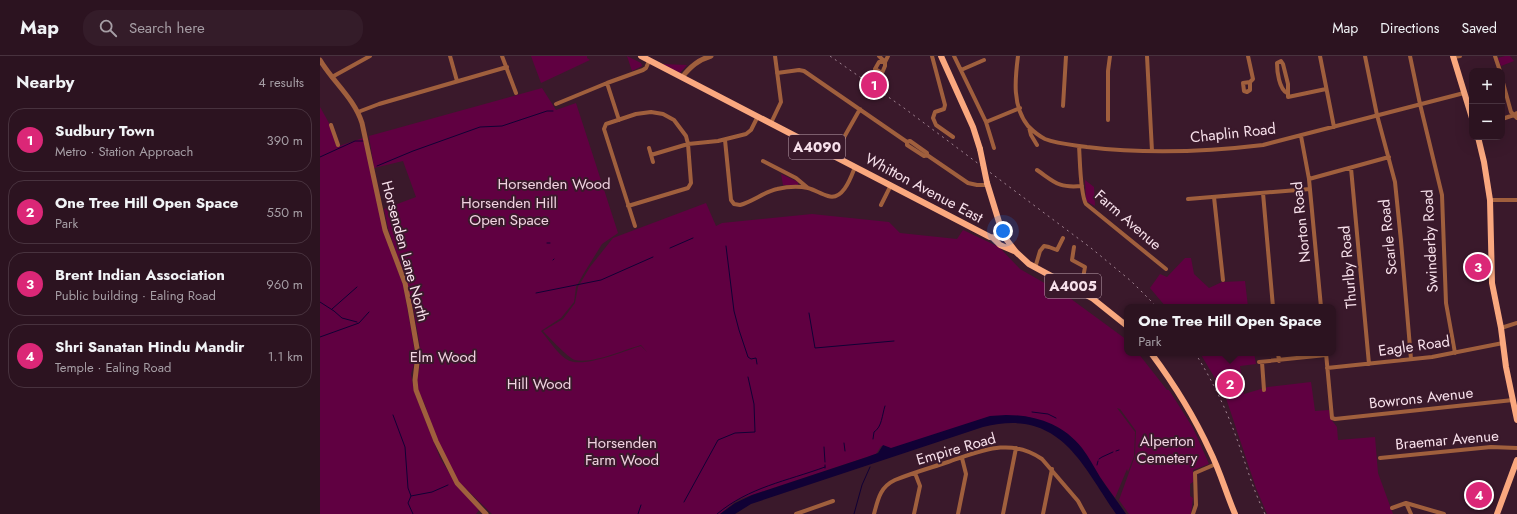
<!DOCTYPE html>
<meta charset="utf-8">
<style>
body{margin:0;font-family:Jost,sans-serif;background:#341c29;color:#f1f3f6}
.controls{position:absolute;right:12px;top:12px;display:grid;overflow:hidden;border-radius:8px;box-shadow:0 4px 16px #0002}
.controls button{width:36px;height:36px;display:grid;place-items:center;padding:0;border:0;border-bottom:1px solid #48323e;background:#2c1320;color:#f1f3f6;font:20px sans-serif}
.you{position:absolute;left:683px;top:175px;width:14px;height:14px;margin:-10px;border:3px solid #fff;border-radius:50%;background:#1a73e8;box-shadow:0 0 0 6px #1a73e833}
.badge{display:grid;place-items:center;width:26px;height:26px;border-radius:50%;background:#db2777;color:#fff;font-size:13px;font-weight:700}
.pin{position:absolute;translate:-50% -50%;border:2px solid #fff;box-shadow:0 1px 4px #0006}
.popup{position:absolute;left:804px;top:248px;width:212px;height:52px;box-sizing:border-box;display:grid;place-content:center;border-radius:8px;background:#2c1320;filter:drop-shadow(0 1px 3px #0005);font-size:13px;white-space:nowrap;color:#a69ea5}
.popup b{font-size:15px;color:#f1f3f6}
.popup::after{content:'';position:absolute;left:50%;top:100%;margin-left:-8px;border:8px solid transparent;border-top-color:#2c1320}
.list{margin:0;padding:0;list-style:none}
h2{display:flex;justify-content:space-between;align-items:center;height:52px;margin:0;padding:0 16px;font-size:17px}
h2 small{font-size:13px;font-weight:400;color:#a69ea5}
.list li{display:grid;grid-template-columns:26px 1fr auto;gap:12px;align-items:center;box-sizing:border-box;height:64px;margin:0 8px 8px;padding:0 8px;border:1px solid #48323e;border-radius:16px}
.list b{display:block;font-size:15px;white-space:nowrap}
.list p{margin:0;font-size:13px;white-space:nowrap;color:#a69ea5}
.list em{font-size:13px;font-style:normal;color:#a69ea5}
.icon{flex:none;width:22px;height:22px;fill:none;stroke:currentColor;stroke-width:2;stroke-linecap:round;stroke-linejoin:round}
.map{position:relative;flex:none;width:1197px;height:458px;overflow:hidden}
header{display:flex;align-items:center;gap:24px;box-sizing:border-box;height:56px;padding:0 20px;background:#2c1320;border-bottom:1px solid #48323e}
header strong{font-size:19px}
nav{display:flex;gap:22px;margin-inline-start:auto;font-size:14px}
.search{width:280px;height:36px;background:#341c29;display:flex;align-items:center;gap:10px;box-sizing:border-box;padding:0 14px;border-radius:16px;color:#a69ea5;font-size:15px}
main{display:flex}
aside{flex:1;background:#2c1320}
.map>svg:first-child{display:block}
.green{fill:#600041}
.water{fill:#110135}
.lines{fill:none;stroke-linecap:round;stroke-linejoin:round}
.stream{stroke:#110135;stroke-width:1}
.minor{stroke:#a05f3d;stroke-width:4}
.tertiary{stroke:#a05f3d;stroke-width:5}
.primary{stroke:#faa87f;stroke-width:6}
.rail{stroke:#a18593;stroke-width:1;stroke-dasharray:2 4;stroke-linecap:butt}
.primary-bridge{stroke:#faa87f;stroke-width:6}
.labels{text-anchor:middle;stroke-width:4;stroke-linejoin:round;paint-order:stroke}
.shield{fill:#3a192b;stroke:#bea4b1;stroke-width:1}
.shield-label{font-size:14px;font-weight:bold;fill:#f7e0eb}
.street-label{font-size:15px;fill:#f7e0eb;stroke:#3a192b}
.park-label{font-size:15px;fill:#f1d3e1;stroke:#3a192b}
</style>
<header>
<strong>Map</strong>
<div class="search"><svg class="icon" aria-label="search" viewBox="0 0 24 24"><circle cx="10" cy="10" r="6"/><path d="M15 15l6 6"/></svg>Search here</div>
<nav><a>Map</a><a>Directions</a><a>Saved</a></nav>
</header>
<main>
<aside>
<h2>Nearby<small>4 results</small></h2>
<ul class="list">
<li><span class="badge">1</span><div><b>Sudbury Town</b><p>Metro · Station Approach</p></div><em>390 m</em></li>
<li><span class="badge">2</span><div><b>One Tree Hill Open Space</b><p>Park</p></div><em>550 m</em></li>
<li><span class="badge">3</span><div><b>Brent Indian Association</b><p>Public building · Ealing Road</p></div><em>960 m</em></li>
<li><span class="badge">4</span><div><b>Shri Sanatan Hindu Mandir</b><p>Temple · Ealing Road</p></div><em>1.1 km</em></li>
</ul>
</aside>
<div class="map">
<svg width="1197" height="458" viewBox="0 0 1197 458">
<rect width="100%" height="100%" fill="#3a192b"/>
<path class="green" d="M211,0h56v2l3,2 -49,23z
M307,0l14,7 1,3 -10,5z
M1185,0h5l4,5 -13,5 -3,-8z
M342,8l25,1 -7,8z
M222,32l14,22 20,-7 42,130 -16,11 -18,29 -8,14 -2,15 -13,16 -20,13c8,9 15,21 25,28 15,11 57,-8 75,-13l6,6 -6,-7c-18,5 -48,19 -66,15 -7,-2 -26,-23 -32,-29l20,-12 12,-16 3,-16 12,-20 23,-29 93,-35 10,23 6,-3 90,-9 77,8 11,11 57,6 6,-9 36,17 21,22 47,27 60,44v13h11l29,37h2l24,38 16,36 -16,6v12l-3,2v12l3,2 -2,16h-62l-10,-14 16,-44 1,-25 -16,-22 -3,-1 18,24 -1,24 -6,16 -1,-3 -12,29 -41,-57 -16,-14 -30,-10 -27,-1 -108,33 -12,-3 -5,8 -139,46 -17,14h-228l-34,-33 -21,-41 -12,-35 -7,-15 -1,-10 4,-20 -1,-14 -7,-39 -7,-24 -18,-55 -4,-19 32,-12 -13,-36 -29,7 -5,-32z
M0,51l9,16 7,22 3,1 24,-8 26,109 14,37 11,63v17l-3,10 3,17 26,67 13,21 26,31 -3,4h-156z
M461,118l17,8v3h-15z
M765,124l9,7 1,19 -9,-5z
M865,202h6l3,16 15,14 13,-6 23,-1 3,26h-82l-16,-19 10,-14 7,3z
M880,297h54l2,11 -16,2 4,28 24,-7 43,-5 4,29 14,-1 1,8 7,9 1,13 37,-3 3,36 15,41h-126l-11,-26 -31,-93z"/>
<path class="water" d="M686,359c29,0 57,9 76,33 7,9 12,19 18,29 8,12 18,25 26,37h-10c-36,-53 -57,-106 -133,-87l-232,77 -16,10h-15l15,-11 17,-8 115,-38 11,-4 5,-8 8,3 99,-32z"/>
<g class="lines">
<path class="stream" d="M0,101l35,-16h9
M57,110l36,-15 67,-24 22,-1 45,-15h6
M217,163h6
M221,169l2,-1
M227,187h3
M406,190l8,65 5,19 9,27 3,2 5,-1 1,6
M350,192l23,-10
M233,204l1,-1
M216,237l65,-13 52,-23
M0,246l14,9 8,7 15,4
M12,253l25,-22
M489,257l6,35 79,-7
M0,281l39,-14 10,-11
M712,356l16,2 8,4
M73,359l12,32 3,41 3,8 -3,7 5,11
M553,383l1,-7c8,-5 8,-17 11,-26
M524,387l1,8
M504,391l1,15
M796,395l3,-1
M779,403l3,-2 11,-5
M505,409v3
M777,409l1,-4
M91,440l21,-4 16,-7
M364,446l34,-62 17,-7 20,-1 -1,-28 -6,-27
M318,458l3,-9
M397,458c32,-27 70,-33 108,-47
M534,458l8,-29 8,-18"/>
<path class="minor" d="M130,0l7,25
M182,0l14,37
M559,0l6,6
M612,0l13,49 -1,4 -9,3 -2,6 3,7 17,12
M634,0l32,66 8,26
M698,0c-3,23 -6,50 10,70 5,5 11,10 17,13 13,5 29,6 42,8 58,7 118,5 176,-2l201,-52
M827,0l5,95
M928,0l5,23 -3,3v8l-3,2 -3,-1 -1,-8 7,-1
M1000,0l14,71
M1045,0l12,59 18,67 6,59 10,118
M1090,0l10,48 22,91 4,108 9,50
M1175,0l5,15
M1134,1l6,-1
M565,6h-6l-4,7 7,4 3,-7v-4l3,-6
M641,14l23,-10
M457,17l22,-3 5,1 103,71 3,-1 17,12v2
M12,21l38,-21
M1182,23l9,33 6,6
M287,27l12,37
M967,37c-8,-4 -10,-22 -10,-30l4,-2 2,3 5,20v13l38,-8
M236,48l51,-21 36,-13 3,-2 3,-7
M743,50l3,-50
M38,56l21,-8 128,-37
M1182,63l12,-4 3,-2
M788,64v-49l2,-15
M666,66l34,-14
M451,67l10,-21 -6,-46
M11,69l7,20
M709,71l2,8 6,10
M981,80l8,43 12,128
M405,84l6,60 3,4 6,1c12,-3 26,-14 37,-16 9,-2 21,-3 31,-1 7,2 13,6 20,8 15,5 23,-19 27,-29
M587,86v3l17,11 3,-1 41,28 9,2h11
M759,90c1,12 1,48 7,58l80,65
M329,92l4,14
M331,99l37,-11 30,-3 28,-7 5,-4 7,-14
M514,99l26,-46
M443,105l33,17 12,10
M1031,112l18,196
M717,114c19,13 21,18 45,16
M989,123l80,-22
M943,137l10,114
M894,141l9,83
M868,143l122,-10
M1170,144h27
M561,149l10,-20
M308,150l60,-18 3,-5 -3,-39 -2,-8 -12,-16 -11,-6 -12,-2 -15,2 -30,10 -2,5 31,97
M754,191l-2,13 13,7 -2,11 -5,11
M715,212l5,-17 4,-5 5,1 8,3 6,-12
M1181,272l16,-5
M958,297l1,8
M1006,297l6,65 3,1 178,-19
M939,306l67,-7
M942,306l2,28
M1007,312l105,-11 71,-14
M1060,402l111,-11 26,1
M1072,452l14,-5
M476,458l37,-13
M554,458c4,-15 6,-27 21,-34 17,-7 35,-12 53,-18 33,-11 62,-25 94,-3l36,42 7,13
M594,458l6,-28 -5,-13
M638,458l8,-40 -4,-16
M683,458l13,-66
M723,458l9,-45
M873,458l3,-9 -1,-32 21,-9
M1091,458l-5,-11 38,11"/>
<path class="tertiary" d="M0,4c13,22 34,38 42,63l23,107 20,53 5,25 8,46 -3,26 1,10 20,51 21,42 29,31
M362,21c9,-11 16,-17 29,-21"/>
<path class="primary" d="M321,0l349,181 7,1 6,-3
M621,0l32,71 7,22
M1133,0l19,62
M1158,81l6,25 6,38 2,83 9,45 5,39 11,53
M667,127l16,52 13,17 13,12 63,34 35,28
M673,182l7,7 14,6
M831,297c23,31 43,63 59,98 10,20 16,42 25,63
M1177,458l20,-54"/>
<path class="rail" d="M510,0l74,52 187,140 40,33 26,26
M875,297c18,28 33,60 44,92 8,23 15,47 26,69"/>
<path class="primary-bridge" d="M660,93l7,34"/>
</g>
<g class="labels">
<g class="shield">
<rect x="469" y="79" width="56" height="24" rx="3"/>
<rect x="725" y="218" width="56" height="24" rx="3"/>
</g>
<g class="shield-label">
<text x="497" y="96">A4090</text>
<text x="753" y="235">A4005</text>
</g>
<g class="street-label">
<text transform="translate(913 77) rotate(-6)" y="5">Chaplin Road</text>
<text transform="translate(604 132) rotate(28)" y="5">Whitton Avenue East</text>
<text transform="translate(808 164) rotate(41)" y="5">Farm Avenue</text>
<text transform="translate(981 166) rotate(-96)" y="5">Norton Road</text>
<text transform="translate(1068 181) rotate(-96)" y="5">Scarle Road</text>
<text transform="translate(1110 185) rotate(-93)" y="5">Swinderby Road</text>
<text transform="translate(85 195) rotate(75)" y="5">Horsenden Lane North</text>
<text transform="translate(1028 211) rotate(-95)" y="5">Thurlby Road</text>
<text transform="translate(1094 290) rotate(-8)" y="5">Eagle Road</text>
<text transform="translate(1101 342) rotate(-6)" y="5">Bowrons Avenue</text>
<text transform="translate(1127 384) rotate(-5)" y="5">Braemar Avenue</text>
<text transform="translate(636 393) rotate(-16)" y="5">Empire Road</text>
</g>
<g class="park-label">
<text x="234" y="133">Horsenden Wood</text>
<text x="189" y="152">Horsenden Hill<tspan x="189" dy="17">Open Space</tspan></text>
<text x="123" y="306">Elm Wood</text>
<text x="219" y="333">Hill Wood</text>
<text x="847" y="390">Alperton<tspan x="847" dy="17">Cemetery</tspan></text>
<text x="302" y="392">Horsenden<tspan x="302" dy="17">Farm Wood</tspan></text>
</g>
</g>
</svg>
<div class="controls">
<button>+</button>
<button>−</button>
</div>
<div class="you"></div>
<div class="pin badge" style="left:554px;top:29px">1</div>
<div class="pin badge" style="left:910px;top:328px">2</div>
<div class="popup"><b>One Tree Hill Open Space</b>Park</div>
<div class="pin badge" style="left:1158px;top:211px">3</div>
<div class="pin badge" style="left:1159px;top:439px">4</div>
</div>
</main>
